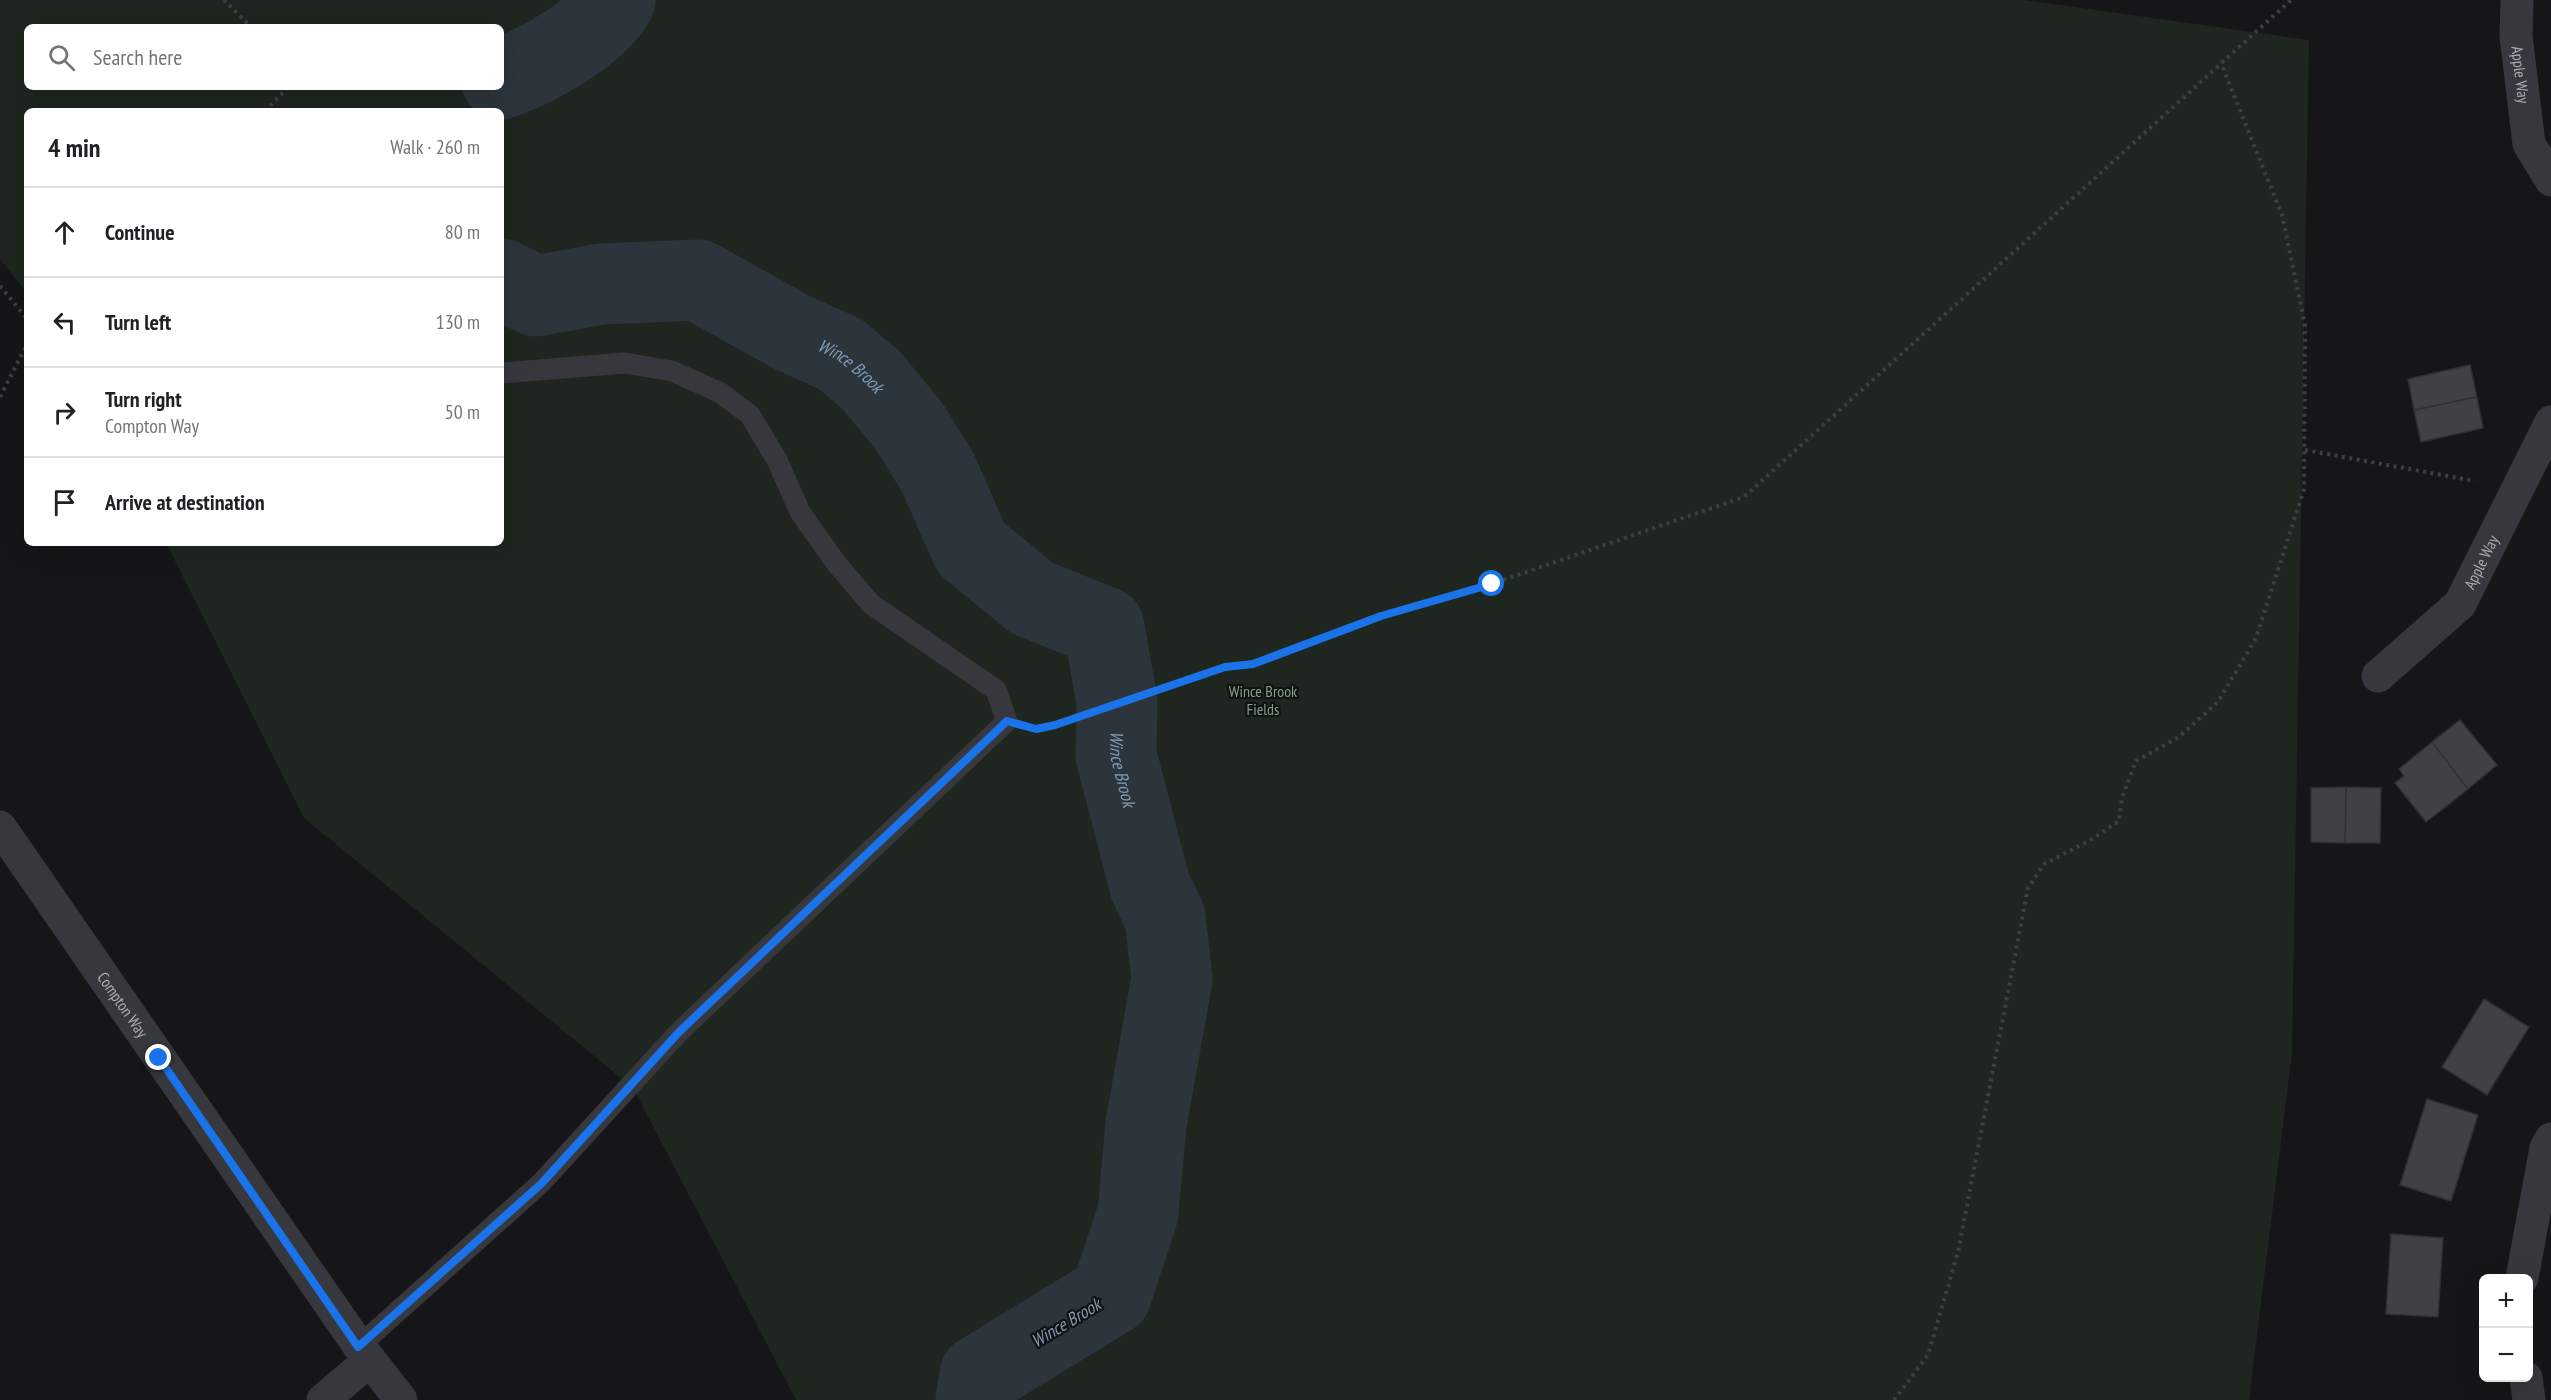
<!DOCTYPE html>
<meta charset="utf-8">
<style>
body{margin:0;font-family:"PT Sans Narrow",sans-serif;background:#f6f6f6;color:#202124}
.controls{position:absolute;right:18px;bottom:18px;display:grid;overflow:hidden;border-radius:9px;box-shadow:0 6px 24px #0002}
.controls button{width:54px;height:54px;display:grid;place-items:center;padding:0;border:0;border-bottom:2px solid #e0e0e0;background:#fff;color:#202124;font:30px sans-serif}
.stop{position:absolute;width:18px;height:18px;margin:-14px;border:4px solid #1a73e8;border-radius:50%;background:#fff}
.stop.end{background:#1a73e8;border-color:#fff;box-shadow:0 2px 6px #0008}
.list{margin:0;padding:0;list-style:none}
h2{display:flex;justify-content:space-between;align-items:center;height:78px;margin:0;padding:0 24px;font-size:26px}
h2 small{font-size:20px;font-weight:400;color:#757577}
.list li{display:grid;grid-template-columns:39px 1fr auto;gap:18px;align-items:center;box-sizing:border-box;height:90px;padding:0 24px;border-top:2px solid #e0e0e0}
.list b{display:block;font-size:22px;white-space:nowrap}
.list p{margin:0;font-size:20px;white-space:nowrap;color:#757577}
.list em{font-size:20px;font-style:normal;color:#757577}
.icon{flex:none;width:33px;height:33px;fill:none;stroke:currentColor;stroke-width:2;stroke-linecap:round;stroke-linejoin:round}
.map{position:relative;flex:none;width:2551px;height:1400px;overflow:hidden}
.search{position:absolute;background:#fff;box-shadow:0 6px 24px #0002;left:24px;top:24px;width:480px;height:66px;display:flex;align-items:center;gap:15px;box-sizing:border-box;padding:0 21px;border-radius:9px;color:#757577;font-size:22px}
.panel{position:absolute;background:#fff;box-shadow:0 6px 24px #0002;left:24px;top:108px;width:480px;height:438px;border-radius:9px}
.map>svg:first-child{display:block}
.green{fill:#1e261f;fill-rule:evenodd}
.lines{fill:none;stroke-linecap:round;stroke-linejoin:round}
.river{stroke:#2c353c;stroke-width:81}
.building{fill:#404145;stroke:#303034;stroke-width:1.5}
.path{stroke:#3d3f44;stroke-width:4;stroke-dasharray:3 4.5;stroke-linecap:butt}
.lane{stroke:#37383d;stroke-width:21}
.street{stroke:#37383d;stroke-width:33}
.route{stroke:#1a73e8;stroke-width:8}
.labels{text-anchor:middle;stroke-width:4.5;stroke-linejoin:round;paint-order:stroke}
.street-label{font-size:16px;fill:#a8adb8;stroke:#111113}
.park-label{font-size:16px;fill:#7fa381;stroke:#111113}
.water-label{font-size:18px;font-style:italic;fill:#7f9bb3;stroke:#111113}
</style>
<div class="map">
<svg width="2551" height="1400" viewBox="0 0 2551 1400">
<rect width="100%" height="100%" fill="#161618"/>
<path class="green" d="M0,0h2025l284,40 -17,1013 -43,347h-1453l-163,-312 -329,-270 -138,-275h335v-432h-474v182l-27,-34zM27,27h474v60h-474z"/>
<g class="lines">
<g class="river">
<path d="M501,79c36,-13 95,-45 114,-79"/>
<path id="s1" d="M501,279l35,17 65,-12 97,-4 95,53 47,21 31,26 38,46 29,47 33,75 61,50 72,29 13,75 -1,53 34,131 15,31 7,62 -26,145 -8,89 -27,82 -131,80 -4,25"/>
</g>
</g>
<path class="building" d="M2470,365l7,32 -63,13 -6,-31z
M2477,397l6,31 -62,14 -7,-32z
M2460,720l37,45 -29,24 -36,-47z
M2432,742l36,47 -42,33 -31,-39 9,-7 -5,-7z
M2346,787l-1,56 -34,-1v-54z
M2346,787l35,1 -1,55h-35z
M2484,999l45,28 -42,68 -45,-28z
M2427,1099l51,16 -27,86 -51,-16z
M2391,1234l52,4 -5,79 -52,-3z"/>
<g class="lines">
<path class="path" d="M224,0l27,27
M265,111l23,-24
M0,286l27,33
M0,397l27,-53
M2305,450l170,31
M1040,728l15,-3 170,-58 28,-3 128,-48 90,-25 273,-94 547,-497
M1894,1400l34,-45 30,-103 70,-364 16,-24 45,-23 30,-20 3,-23 14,-37 43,-24 39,-35 38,-64 48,-149 1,-164 -23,-110 -61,-152"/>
<path class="lane" d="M359,1346l182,-163 138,-151 328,-311 -11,-31 -125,-86 -35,-41 -36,-51 -23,-52 -27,-45 -29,-22 -49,-22 -47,-8 -124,10"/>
<g class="street">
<path id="s2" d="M2517,0l-1,36 13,108 22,36"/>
<path id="s3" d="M2378,676l82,-72 91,-182"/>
<path id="s4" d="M0,827l359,519 42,54"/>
<path d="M2522,1278l24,-130 5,-9"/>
<path d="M2526,1378l3,22"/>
<path d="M323,1400l46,-39"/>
</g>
</g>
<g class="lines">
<path class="route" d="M159,1058l199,289 183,-163 138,-152 328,-311 29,8 19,-4 170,-58 28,-3 128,-48 111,-32"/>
</g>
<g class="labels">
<g class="street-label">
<text dy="6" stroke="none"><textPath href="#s2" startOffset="75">Apple Way</textPath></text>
<text dy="6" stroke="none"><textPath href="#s3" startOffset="156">Apple Way</textPath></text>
<text dy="6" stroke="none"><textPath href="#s4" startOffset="216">Compton Way</textPath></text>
</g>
<g class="park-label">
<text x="1263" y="697">Wince Brook<tspan x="1263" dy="18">Fields</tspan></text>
</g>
<g class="water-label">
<text dy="6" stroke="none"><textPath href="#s1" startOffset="378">Wince Brook</textPath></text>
<text dy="6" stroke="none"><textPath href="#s1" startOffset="900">Wince Brook</textPath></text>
<text transform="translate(1066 1323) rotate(-31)" y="6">Wince Brook</text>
</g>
</g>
</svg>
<div class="controls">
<button>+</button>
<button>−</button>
</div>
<div class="stop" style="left:1492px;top:584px"></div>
<div class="stop end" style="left:159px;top:1058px"></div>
<div class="search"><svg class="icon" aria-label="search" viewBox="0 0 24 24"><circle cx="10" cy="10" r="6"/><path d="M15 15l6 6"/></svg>Search here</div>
<section class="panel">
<h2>4 min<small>Walk · 260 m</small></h2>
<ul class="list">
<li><svg class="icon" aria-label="ahead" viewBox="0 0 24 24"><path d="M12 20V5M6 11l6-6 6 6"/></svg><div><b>Continue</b></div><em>80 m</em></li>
<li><svg class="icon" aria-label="left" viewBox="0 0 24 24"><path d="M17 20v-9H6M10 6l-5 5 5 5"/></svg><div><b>Turn left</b></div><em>130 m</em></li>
<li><svg class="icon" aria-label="right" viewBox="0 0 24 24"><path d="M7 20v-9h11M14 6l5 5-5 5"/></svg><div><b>Turn right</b><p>Compton Way</p></div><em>50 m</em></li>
<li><svg class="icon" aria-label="arrive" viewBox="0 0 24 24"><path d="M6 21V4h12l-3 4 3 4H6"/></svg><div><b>Arrive at destination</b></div></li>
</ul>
</section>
</div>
